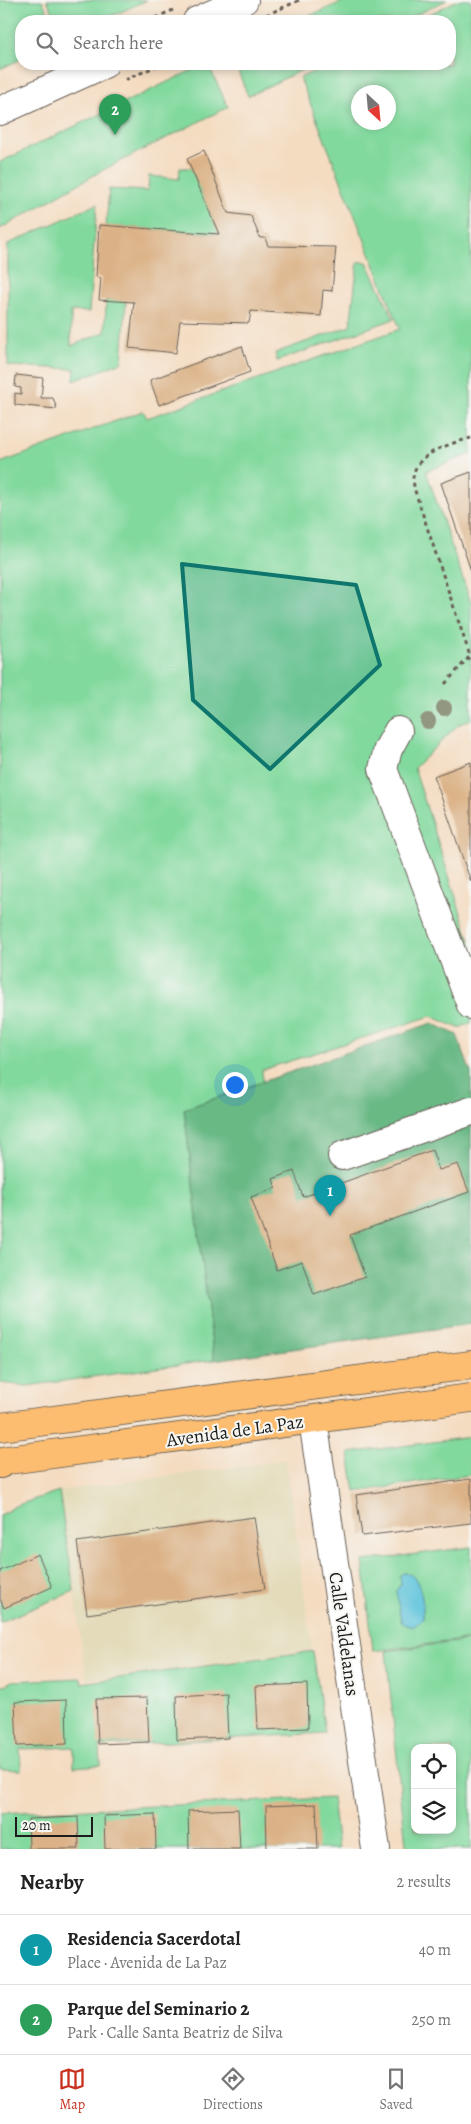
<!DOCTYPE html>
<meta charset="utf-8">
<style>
body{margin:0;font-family:Alegreya,serif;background:#f2f2f2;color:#222}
.controls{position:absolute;right:15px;bottom:15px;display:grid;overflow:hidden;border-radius:10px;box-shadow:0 2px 8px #0003}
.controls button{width:45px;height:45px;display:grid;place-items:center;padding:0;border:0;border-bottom:1px solid #e0e0e0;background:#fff;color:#222;font:25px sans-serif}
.compass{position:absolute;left:351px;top:85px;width:45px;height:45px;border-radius:50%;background:#fff;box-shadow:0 2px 8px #0003;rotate:154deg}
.scale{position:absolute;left:15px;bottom:12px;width:78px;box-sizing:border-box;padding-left:5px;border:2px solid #1c1c1c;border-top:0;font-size:14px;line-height:18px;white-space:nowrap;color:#1c1c1c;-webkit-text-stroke:4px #f6f6f2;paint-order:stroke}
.you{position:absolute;left:234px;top:1084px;width:18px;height:18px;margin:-12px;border:4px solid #fff;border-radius:50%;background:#1a73e8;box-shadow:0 0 0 8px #1a73e833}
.badge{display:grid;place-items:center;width:32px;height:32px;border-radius:50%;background:#c8321e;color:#fff;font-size:16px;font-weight:700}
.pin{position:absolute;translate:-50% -41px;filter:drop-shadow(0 1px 2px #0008)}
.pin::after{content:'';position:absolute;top:26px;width:18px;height:15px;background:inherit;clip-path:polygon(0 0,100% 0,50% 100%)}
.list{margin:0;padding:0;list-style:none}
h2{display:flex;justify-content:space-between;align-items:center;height:65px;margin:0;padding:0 20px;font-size:21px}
h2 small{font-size:16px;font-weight:400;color:#767676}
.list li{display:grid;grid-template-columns:32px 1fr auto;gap:15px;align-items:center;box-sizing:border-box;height:70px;padding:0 20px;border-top:1px solid #e0e0e0}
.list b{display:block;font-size:19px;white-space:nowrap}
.list p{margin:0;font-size:16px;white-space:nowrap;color:#767676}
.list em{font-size:16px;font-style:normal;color:#767676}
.icon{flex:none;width:28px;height:28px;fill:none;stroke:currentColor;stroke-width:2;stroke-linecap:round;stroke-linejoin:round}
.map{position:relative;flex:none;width:471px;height:1849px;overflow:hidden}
.search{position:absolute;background:#fff;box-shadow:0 2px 8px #0003;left:15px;right:15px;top:15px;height:55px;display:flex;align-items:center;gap:12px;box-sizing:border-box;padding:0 18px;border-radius:20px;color:#767676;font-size:19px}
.sheet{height:205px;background:#fff}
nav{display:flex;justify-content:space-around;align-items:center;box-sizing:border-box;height:70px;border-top:1px solid #e0e0e0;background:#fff;font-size:14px;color:#767676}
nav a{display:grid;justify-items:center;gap:2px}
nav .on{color:#c8321e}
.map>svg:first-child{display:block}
.built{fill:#e3dbba}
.green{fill:#82d99e;stroke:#4f7a5d;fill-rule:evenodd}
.forest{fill:#69b985;stroke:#426a50}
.water{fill:#5dc3db;stroke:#3c707c}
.building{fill:#dbb287}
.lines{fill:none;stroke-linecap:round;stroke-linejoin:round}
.minor-casing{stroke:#685f56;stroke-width:30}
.major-casing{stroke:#685f56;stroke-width:30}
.path{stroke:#685f56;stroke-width:3;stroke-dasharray:4 4;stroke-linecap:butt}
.minor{stroke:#fff;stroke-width:28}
.major{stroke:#fcbd6f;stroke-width:28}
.tree{fill:#919780}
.marked{fill:#0f766e;fill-opacity:0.2;stroke:#0f766e;stroke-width:4;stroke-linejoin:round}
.labels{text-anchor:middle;stroke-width:4;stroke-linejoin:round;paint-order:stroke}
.street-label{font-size:19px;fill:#1c1c1c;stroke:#f6f6f2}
</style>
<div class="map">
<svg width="471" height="1849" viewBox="0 0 471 1849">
<rect width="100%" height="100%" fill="#f6f6f2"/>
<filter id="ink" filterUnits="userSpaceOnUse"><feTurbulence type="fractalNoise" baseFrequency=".02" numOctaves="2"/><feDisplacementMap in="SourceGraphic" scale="10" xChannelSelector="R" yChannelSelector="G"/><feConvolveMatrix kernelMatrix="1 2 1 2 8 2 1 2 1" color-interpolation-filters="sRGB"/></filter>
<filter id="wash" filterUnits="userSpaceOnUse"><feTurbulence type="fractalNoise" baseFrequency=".0096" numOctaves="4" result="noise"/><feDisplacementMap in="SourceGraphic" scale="20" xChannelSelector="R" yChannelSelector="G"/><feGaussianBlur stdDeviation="1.12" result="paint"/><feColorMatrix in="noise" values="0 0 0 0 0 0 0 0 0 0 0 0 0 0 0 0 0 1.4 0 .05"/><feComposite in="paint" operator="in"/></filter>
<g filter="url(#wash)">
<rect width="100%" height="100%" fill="#f4dcc1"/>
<path class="built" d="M286,1460l26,189 -225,31 -28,-189z"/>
<path class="green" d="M0,0h42l10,21h-31v38l-21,10z
M47,0h100l-46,21h-44z
M347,0h100l-44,21h-106z
M458,0h13v454l-45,17 45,132v116l-13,6 -44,43 57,176v79l-12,5 -28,-12 -169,54 1,12 -79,27 30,251 -187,26 -27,-3v-920l143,-52 4,7 253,-89 -100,-251 29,-14h121v-43h-35zM358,92h30v30h-30z
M205,64h3l20,43 -127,64 -101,58v-67z
M235,64h79l-66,32z
M180,168h11l28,66 -113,-8 3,-37 39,2 1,-15 30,3z
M97,204l-8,108 -18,-1v35l34,-14 1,-32 20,1 -4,61 -48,19 1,-12 -67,-3v-122z
M358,262h9l27,57 -117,42 -2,-8 75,-27z
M471,1437v38l-116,17 -6,-39z
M59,1491l15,100 -74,31v-106l15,-10z
M471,1547v92l-98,12 -10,-90z
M471,1640v209h-60l-5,-4 -20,-194zM415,1748h37v82h-37z
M313,1651l12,82 -225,13 1,19 -27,2v-20l-54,2 1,21 -21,-1v-82l12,-6 69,-3 1,5z
M332,1798l6,51h-338v-36z"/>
<path class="forest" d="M432,1023l25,12 14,38v251l-257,36 -30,-251z"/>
<path class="water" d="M403,1573c19,-1 21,33 20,46l-10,8 -9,-3 -3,-3 -5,-30 5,-7 -1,-8z"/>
<g id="blocks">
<path class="building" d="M204,151l24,62 23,3 9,22h5l3,8 68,1 -4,44 -9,-1 -2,26 -70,-5 -2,12 -69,-2 -4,32 -47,-5 5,-46 -35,-2 2,-22 -5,-1 3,-52 120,9 -32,-75z
M242,346l8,26 -91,33 -9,-25z
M16,375l27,3 -2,20h12l4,11 -42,-4v-12l6,1v-6l-6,-1z
M471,472v99l-30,-88z
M471,762v120l-37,-106z
M432,1150l7,20 19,-6 11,28 -119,43 15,42 -51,18 -12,-34 -25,9 -26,-73 25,-9 -3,-9 21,-8 9,26z
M471,1479v44l-109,13 -6,-41z
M254,1517l11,72 -178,25 -10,-72z
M38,1554l14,33 -48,21 -4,-9v-28z
M307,1684l1,44 -50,2 -2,-44z
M226,1693l2,45 -51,2 -1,-44z
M147,1698l2,44 -51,2 -2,-45z
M66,1700l1,44 -50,2 -2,-44z
M316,1804l2,45h-51l-1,-43z
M238,1809l2,40h-51l-1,-38z
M155,1814l1,35h-51l-1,-33z
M78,1817l1,32h-50l-1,-30z"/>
</g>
</g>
<g filter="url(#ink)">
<use href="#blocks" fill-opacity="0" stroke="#685f56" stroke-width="1"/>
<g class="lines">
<g class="minor-casing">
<path id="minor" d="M197,21l47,-21
M0,111l104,-47
M398,731l-10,18 -5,20 88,236
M342,1156l129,-45
M313,1420l63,429"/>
</g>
<g class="major-casing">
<path id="major" d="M0,1427l471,-62
M0,1464l8,-4 463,-62"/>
</g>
<path class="path" d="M266,15l34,-15
M148,21l25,-11
M125,80l36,-16
M445,684l25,-28 -56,-168c0,-5 -2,-12 0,-16 7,-21 39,-29 57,-34"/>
<use href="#minor" class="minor"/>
<use href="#major" class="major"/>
</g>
<g class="tree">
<circle cx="444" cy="708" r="8"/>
<circle cx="428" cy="721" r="8"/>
</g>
</g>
<path class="marked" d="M182,564l174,21 24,80 -110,104 -77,-69z"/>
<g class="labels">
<g class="street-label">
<text transform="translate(235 1430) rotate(-8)" y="7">Avenida de La Paz</text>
<text transform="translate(345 1634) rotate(82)" y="7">Calle Valdelanas</text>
</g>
</g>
</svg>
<div class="controls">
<button><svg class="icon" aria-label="locate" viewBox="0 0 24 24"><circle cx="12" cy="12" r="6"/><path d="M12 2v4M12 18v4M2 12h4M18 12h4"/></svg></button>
<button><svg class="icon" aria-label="layers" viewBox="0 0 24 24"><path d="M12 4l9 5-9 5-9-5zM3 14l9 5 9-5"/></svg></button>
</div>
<svg class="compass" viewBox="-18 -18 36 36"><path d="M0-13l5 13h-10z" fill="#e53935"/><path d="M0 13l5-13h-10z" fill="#767676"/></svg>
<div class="scale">20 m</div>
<div class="you"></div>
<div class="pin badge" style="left:330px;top:1216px;background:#0f9aa8">1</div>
<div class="pin badge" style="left:115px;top:135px;background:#2e9e5b">2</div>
<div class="search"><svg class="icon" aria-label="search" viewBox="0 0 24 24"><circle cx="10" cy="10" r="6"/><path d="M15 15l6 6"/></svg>Search here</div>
</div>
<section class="sheet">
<h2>Nearby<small>2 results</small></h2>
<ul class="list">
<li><span class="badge" style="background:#0f9aa8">1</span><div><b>Residencia Sacerdotal</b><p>Place · Avenida de La Paz</p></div><em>40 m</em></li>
<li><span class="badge" style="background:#2e9e5b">2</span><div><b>Parque del Seminario 2</b><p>Park · Calle Santa Beatriz de Silva</p></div><em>250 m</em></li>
</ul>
</section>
<nav>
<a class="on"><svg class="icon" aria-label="map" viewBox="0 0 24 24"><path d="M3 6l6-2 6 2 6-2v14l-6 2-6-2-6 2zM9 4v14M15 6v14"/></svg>Map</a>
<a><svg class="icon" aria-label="directions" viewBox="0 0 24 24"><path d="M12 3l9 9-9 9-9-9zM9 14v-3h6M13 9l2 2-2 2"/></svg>Directions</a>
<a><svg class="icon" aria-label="saved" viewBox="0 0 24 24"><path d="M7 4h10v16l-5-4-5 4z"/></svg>Saved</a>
</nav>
